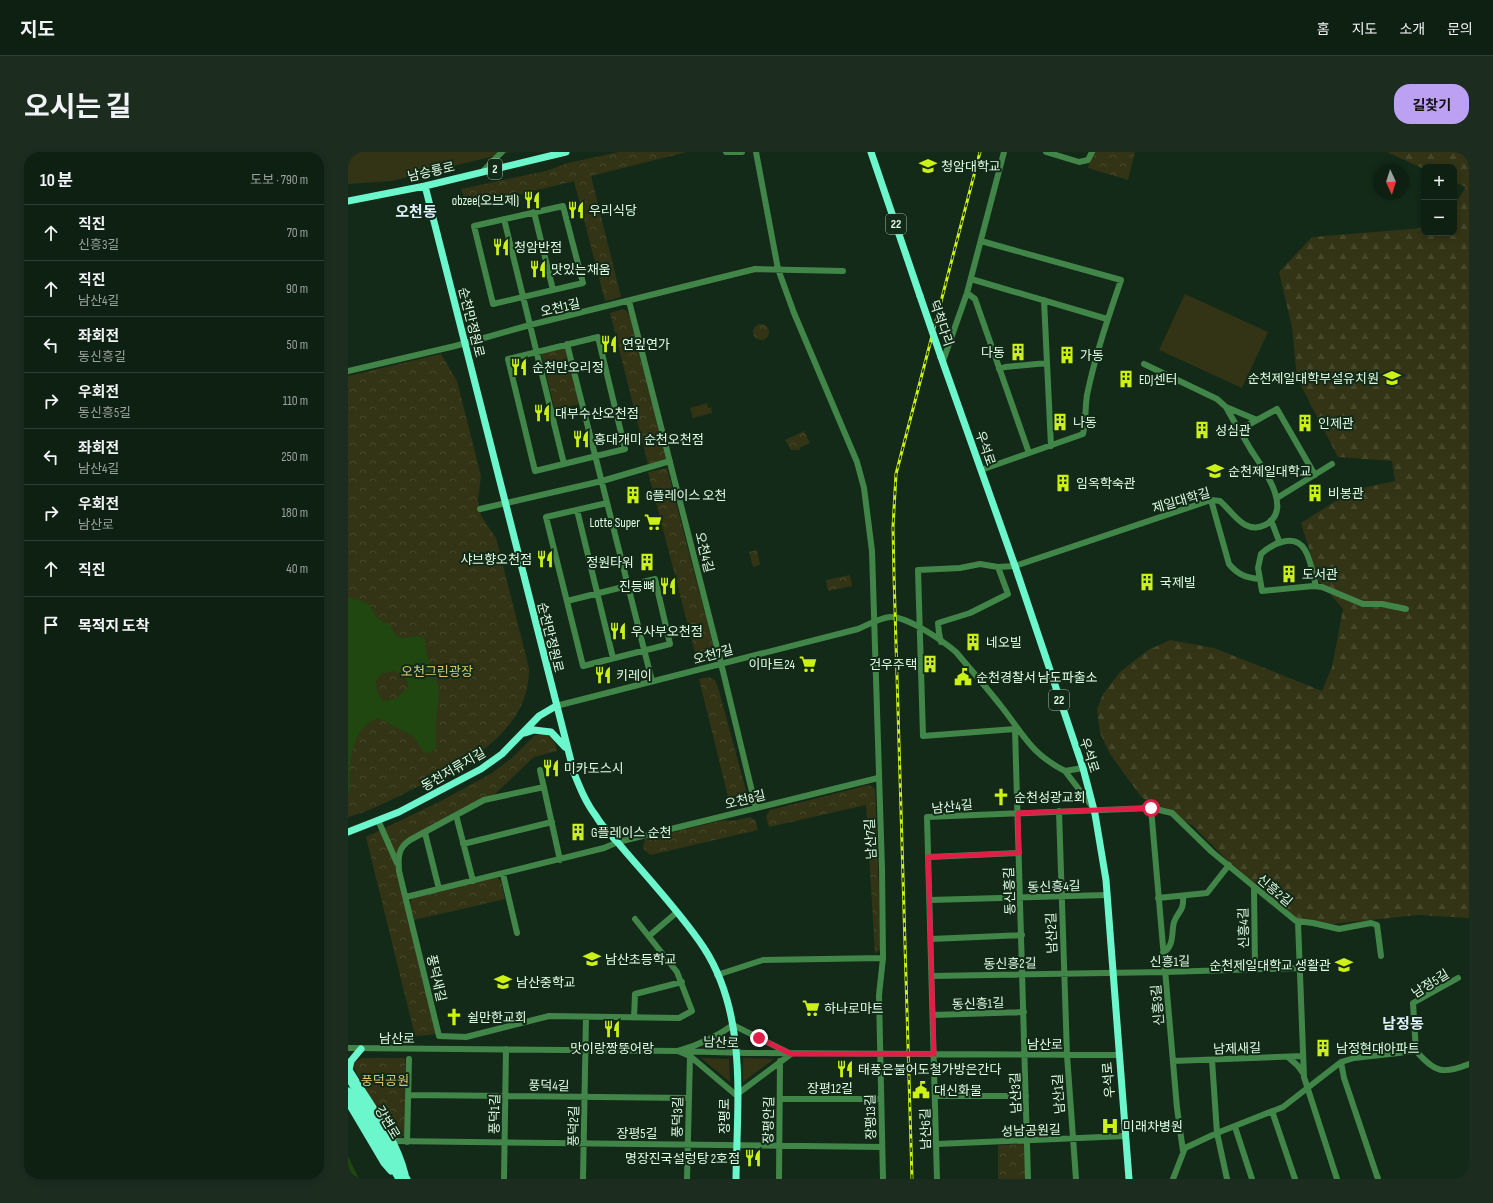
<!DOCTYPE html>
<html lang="ko">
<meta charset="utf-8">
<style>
body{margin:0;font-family:"Sofia Sans Condensed","Noto Sans KR",sans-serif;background:#1c2d20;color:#f1f3f6}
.controls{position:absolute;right:12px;top:12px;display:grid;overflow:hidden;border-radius:8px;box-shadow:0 2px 6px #0003}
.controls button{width:36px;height:36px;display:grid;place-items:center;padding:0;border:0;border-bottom:1px solid #2e3e32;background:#0e2012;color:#f1f3f6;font:20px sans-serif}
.compass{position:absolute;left:1025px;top:12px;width:36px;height:36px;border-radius:50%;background:#0e2012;box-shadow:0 2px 6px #0003;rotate:176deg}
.stop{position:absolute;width:12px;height:12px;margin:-9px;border:3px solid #e11d48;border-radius:50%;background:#fff}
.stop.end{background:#e11d48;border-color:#fff;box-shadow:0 1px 4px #0008}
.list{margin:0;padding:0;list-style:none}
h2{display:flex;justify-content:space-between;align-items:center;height:52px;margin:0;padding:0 16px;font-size:17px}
h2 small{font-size:13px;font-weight:400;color:#9ba39f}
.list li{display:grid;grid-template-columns:26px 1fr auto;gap:12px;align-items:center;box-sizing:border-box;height:56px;padding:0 16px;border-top:1px solid #2e3e32}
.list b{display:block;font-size:15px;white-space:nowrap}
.list p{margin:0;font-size:13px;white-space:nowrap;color:#9ba39f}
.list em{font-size:13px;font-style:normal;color:#9ba39f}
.icon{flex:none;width:22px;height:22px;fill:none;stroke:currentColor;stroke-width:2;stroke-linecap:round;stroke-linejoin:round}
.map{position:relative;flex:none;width:1121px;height:1027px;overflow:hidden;border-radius:16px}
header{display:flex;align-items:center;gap:24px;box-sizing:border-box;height:56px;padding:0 20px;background:#0e2012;border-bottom:1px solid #2e3e32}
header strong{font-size:19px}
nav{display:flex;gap:22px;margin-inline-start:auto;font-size:14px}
.intro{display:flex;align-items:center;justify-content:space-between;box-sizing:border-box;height:96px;padding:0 24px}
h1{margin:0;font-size:28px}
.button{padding:10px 18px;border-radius:16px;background:#bca0f2;color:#111;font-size:14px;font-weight:700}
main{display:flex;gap:24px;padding:0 24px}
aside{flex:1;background:#0e2012;border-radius:16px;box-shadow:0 2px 6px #0003}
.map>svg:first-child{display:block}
.green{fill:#333416}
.forest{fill:url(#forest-firs)}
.park{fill:url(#park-crowns)}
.water{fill:#1f470f;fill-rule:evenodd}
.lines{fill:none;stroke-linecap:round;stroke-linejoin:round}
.minor{stroke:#418648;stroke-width:6}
.major{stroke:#6cf6cc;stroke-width:7}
.rail-casing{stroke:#cbf116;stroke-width:3}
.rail{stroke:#132a18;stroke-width:1.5;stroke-dasharray:4.5;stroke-linecap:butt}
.major-bridge{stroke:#6cf6cc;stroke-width:7}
.route{stroke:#e11d48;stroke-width:5}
.labels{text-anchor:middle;stroke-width:4;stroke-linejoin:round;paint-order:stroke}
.shield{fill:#132a18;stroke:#a1bea6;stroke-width:1}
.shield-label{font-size:12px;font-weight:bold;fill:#defde3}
.poi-label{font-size:13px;fill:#defde3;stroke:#132a18;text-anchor:start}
.street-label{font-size:13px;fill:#defde3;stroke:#132a18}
.park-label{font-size:13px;fill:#dac76c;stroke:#132a18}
.quarter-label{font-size:15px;font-weight:bold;fill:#e0f0fd;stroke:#132a18}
</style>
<header>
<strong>지도</strong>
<nav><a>홈</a><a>지도</a><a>소개</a><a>문의</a></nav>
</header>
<div class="intro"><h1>오시는 길</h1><a class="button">길찾기</a></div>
<main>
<aside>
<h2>10 분<small>도보 · 790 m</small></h2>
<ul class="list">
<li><svg class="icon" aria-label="ahead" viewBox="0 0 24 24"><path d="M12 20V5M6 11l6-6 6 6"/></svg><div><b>직진</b><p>신흥3길</p></div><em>70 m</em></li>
<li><svg class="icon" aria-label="ahead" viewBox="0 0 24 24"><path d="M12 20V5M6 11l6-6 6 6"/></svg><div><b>직진</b><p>남산4길</p></div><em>90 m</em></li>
<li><svg class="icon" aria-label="left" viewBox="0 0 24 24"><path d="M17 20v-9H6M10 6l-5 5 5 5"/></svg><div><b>좌회전</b><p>동신흥길</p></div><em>50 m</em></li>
<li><svg class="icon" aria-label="right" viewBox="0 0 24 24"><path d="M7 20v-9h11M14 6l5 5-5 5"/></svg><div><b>우회전</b><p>동신흥5길</p></div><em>110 m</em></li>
<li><svg class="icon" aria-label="left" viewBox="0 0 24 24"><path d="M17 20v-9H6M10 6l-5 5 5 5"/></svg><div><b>좌회전</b><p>남산4길</p></div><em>250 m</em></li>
<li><svg class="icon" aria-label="right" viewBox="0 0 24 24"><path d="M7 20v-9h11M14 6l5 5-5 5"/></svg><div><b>우회전</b><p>남산로</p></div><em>180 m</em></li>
<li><svg class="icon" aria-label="ahead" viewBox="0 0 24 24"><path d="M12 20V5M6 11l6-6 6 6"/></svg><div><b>직진</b></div><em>40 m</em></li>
<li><svg class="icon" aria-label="arrive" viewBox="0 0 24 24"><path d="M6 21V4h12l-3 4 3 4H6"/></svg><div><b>목적지 도착</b></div></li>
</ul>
</aside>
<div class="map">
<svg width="1121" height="1027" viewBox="0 0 1121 1027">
<defs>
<pattern id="forest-firs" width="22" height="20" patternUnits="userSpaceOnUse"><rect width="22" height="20" fill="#333416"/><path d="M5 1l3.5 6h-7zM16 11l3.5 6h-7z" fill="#46482c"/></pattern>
<pattern id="park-crowns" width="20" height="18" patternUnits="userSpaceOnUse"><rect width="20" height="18" fill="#333416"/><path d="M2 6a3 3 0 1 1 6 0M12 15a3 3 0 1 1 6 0" fill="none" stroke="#46482c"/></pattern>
</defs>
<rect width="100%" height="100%" fill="#132a18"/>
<path class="green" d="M0,0h163l-119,29 -44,3z
M837,142l83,38 -26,56 -83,-38z
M359,251l1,5 3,-1 1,6 -19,5 -3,-10z
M353,906l28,1 1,23z
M395,906l31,1 -31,23z"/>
<path class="forest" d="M1039,0h82v766l-52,-3 -84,9 -36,-5 -67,-56 -37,-37 -21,-13 -17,-4 -16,-15 -29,-40 -10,-21 -3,-24 6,-15 17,-22 28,-22 22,-10 44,8 108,43 10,-24 11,-58 -24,-28 -18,-58 52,-33 42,-9 -3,-20 -54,-4 -41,-79 -5,-51 -13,-55 33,-35 112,-9v5h30v-28l12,-18 -12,-5v-15h-30v2z"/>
<path class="park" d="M271,0h68l-96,24 30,121 -16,4 -31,-120 -80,20 -2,-6 -27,4 -4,-10 85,-18 22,-8z
M744,0h43l-7,28 -40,-12z
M276,157l5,5 37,145 -18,5 -38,-151z
M405 180a8 8 0 1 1 16 0a8 8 0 1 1-16 0Z
M213,196l5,2 13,54 -24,6 -14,-57z
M93,202l16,27 24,95 -3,24 3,16 15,22 33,130c1,67 -69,99 -122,124 -18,9 -39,20 -59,25v-441z
M456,279l6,12 -9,4 -2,3h-8l-6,-10z
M319,316l48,185 -5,8 -12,3 -50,-192z
M409,398l3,15 -7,2 -4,-15z
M502,423l2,11 -24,5 -2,-11z
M361,525l6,3 4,11 29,107 -5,8 -12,3 -32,-130z
M192,582c11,0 15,6 17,17l-23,6 -39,37 -88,45 -10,14 40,181 -22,2 -49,-199 75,-36 51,-28 21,-16 21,-21z
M521,633l6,4 6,159 -6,6 -9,-149 -97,22 -3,-11 4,-6z
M402,665l5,3 3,10 -108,25 -7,-7 2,-9 79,-19 8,1z
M149,725l4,4 4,18 -91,21 -4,-15 2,-7z
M14,906h43v77l-5,2 -8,-2 -34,-59 -5,-11 2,-3z
M675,992l3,4v28l-2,3h-26v-34z"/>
<path class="water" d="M0,445l20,6c9,12 5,16 21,20 2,4 4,9 7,12 7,7 21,-3 29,4l2,16 11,30 1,13 -3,20v29l-6,6 -6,-1 -11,-16 -35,-18c-28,11 -29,45 -28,73l-2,3zM46,519c9,3 14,7 14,16l-12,12 -13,2 -6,-9 -1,-11 5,-7z
M0,1004l11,23h-11z"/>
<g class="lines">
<path class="minor" d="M378,0h16
M408,0l22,117 16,44 63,149 7,26 8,63 10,318 1,89 -4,37 4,184
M698,0l33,10 9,-2 4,-8
M134,20l20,-20
M215,54l20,77 -90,21 -19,-78z
M186,60l19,78
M156,67l60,245
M633,89l140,39c-13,38 -26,76 -34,115 -2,13 -1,27 -4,39l-102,36
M623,127l136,40
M619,141l8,6 54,154
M696,148l7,146
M281,149l92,362 35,145
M250,185l27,112 -90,22 -27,-112z
M219,192l85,337
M595,209l24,-68 37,-141
M651,217l6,-2 42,-4
M0,219l107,-25 75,-21 225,-56 88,2
M878,255l31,13
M891,278l38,-21 38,66
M929,346l55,-34
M863,348l18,64c9,11 18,14 31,15l2,12 51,-5 9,1 41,17h19l24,5
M132,357l122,-28 68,-20
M229,358l36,148
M923,368l8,21
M650,415l-18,-3 -20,4 -42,2 5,166 92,-7
M912,427l-2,-11 3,-14c11,-10 34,-22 44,-4 6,10 8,25 11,36
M219,449l88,-22 15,65 -87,22 -37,-149 61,-14
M593,490l-2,-9 -1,-10 32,-10 38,-19 -10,-27 17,-1 196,-66 9,1c13,11 24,34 45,24 30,-15 -3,-58 -14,-75 -8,-14 -17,-28 -25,-43l-9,-8 -73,-35
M208,554l302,-77c10,-4 21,-11 32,-12 17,-1 53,24 66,35 15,18 31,36 45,54 23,29 29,47 64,65l18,-3
M668,577h-1l13,450
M192,618l20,90
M717,619l29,38
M196,635l-60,13 -74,40c-12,8 -12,17 -11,31l40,165 27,1 83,-21 130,2 13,-7 -15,-39 -42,-53
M803,656l21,5 40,39 84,69 17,2 26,6 32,-6 6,2 4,31
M711,659l8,244 9,124
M108,663l17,66
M30,668l19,43
M77,681l14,56
M115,692l89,-22
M581,705l90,-4
M155,722l14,59
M906,735l1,82
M58,745l198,-49 14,-6 260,-64
M810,746l49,-5 22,-28
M582,748l177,-5
M950,770l6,155 33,102
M301,784l27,-23
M583,787l91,-4
M815,801c12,-8 8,-20 11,-31 5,-13 10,-10 9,-26
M369,823l46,-15 120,-2
M584,824l233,-4 136,-4
M493,858l38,-2
M585,863l91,-3
M286,866l1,-24 47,-12
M385,873l58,29 -55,41 -46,-39 -12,-5c21,-6 37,-13 55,-26z
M0,896l330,3 69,2 371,2
M1068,899c19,21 26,24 53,13
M940,905l10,9 5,7
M864,908l5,73 10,46
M825,909l129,-5
M993,910l3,16 34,101
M61,943l280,3
M587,944h91
M432,947h101
M924,959l23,68
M887,975l17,52
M45,989l489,6
M59,990l2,-83
M589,992l188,-8
M156,1027l2,-130
M235,1027l3,-162
M339,1027l3,-123
M431,1027l1,-118
M589,1027l-10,-362 224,-9 26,300 6,43
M825,1027l12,-31 32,-15 66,-26 58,-45 13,-4 62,-7 -3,-48 45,-25"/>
<path class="major" d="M523,0l49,144
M77,34l149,587c6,15 12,30 22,43 6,11 15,19 23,28 27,32 62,69 85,104 44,68 33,155 32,231
M0,49l77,-15 141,-34
M593,205l74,209 68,202 12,46 11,66 23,299
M177,581l9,-3 17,2 14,15
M0,680l51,-20 82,-43 21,-15 37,-38 17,-10
M0,916c20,34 47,67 57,106
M1,918l2,-9 10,-12
M0,925l59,102
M0,939l51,88
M0,950l36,61 7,8"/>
<g class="rail-casing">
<path id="rail" d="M564,1027l-18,-603 -1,-49 3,-53 84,-322"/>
</g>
<use href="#rail" class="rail"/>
<path class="major-bridge" d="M572,144l21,61"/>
</g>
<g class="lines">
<path class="route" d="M411,886l32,16h143l-6,-197 91,-4 -1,-40 133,-5"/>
</g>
<defs>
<g id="university-bare" transform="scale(1.38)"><path d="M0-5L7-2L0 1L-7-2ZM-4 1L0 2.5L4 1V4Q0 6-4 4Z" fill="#cbf116" stroke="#132a18" stroke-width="2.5" paint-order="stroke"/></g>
<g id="restaurant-bare" transform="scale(1.38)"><path d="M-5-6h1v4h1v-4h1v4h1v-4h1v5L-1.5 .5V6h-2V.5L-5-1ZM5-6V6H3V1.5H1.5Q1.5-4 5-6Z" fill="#cbf116" stroke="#132a18" stroke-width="2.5" paint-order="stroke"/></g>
<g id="building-bare" transform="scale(1.38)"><path d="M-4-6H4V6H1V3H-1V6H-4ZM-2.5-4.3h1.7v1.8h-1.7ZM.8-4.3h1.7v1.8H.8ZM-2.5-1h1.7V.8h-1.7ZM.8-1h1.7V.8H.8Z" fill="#cbf116" stroke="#132a18" stroke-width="2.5" paint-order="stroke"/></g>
<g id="school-bare" transform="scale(1.38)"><path d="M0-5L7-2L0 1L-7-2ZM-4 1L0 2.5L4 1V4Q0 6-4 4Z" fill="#cbf116" stroke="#132a18" stroke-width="2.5" paint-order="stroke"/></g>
<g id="supermarket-bare" transform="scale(1.38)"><path d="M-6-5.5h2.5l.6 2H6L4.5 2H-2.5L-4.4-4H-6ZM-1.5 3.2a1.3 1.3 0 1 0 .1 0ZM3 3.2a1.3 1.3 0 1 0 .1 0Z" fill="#cbf116" stroke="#132a18" stroke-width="2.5" paint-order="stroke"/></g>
<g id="civic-bare" transform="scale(1.38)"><path d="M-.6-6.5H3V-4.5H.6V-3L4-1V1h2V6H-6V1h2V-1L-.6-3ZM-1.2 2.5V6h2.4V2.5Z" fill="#cbf116" stroke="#132a18" stroke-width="2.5" paint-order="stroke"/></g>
<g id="church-bare" transform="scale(1.38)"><path d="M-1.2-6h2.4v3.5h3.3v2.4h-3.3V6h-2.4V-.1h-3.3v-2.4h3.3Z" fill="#cbf116" stroke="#132a18" stroke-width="2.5" paint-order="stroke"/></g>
<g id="hospital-bare" transform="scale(1.38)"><path d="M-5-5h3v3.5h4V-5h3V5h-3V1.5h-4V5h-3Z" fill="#cbf116" stroke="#132a18" stroke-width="2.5" paint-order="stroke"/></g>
</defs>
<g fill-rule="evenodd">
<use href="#university-bare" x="580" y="14"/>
<use href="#restaurant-bare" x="184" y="48"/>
<use href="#restaurant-bare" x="228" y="58"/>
<use href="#restaurant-bare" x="153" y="95"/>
<use href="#restaurant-bare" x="190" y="117"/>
<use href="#restaurant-bare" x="261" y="192"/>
<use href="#building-bare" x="670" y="200"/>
<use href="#building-bare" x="719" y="203"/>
<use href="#restaurant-bare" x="171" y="215"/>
<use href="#school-bare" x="1044" y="226"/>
<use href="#building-bare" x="778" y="227"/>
<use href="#restaurant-bare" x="194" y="261"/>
<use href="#building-bare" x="712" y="270"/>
<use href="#building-bare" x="957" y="271"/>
<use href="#building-bare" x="854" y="278"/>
<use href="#restaurant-bare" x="233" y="287"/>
<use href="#university-bare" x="867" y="319"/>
<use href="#building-bare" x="715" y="331"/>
<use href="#building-bare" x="967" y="341"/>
<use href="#building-bare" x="285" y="343"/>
<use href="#supermarket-bare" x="305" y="370"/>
<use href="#restaurant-bare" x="197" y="407"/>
<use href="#building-bare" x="299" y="410"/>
<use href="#building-bare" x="941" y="422"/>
<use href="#building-bare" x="799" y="430"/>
<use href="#restaurant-bare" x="320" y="434"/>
<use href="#restaurant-bare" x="270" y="479"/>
<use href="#building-bare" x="625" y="490"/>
<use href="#supermarket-bare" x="460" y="512"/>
<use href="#building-bare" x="582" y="512"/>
<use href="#restaurant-bare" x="255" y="523"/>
<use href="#civic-bare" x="615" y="525"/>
<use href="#restaurant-bare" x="203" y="616"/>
<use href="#church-bare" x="653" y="645"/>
<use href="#building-bare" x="230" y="680"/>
<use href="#school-bare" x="244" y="807"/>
<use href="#university-bare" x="996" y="813"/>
<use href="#school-bare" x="155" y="830"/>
<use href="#supermarket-bare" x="463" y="856"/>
<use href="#church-bare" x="106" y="865"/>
<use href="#restaurant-bare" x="264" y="877"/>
<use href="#building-bare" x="975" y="896"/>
<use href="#restaurant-bare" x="497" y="917"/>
<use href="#civic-bare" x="573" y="938"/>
<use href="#hospital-bare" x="762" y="974"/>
<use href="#restaurant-bare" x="405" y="1006"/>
</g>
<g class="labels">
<g class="shield">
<rect x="140" y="7" width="14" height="20" rx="3"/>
<rect x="538" y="62" width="20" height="20" rx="3"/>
<rect x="701" y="538" width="20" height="20" rx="3"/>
</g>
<g class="shield-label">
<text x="147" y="21">2</text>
<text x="548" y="76">22</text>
<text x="711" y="552">22</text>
</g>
<g class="poi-label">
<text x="593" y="19">청암대학교</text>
<text x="171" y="53" text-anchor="end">obzee(오브제)</text>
<text x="241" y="63">우리식당</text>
<text x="166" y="100">청암반점</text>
<text x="203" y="122">맛있는채움</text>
<text x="274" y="197">연잎연가</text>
<text x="657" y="205" text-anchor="end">다동</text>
<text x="732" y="208">가동</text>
<text x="184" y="220">순천만오리정</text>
<text x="1031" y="231" text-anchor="end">순천제일대학부설유치원</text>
<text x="791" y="232">EDJ센터</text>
<text x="207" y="266">대부수산오천점</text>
<text x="725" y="275">나동</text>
<text x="970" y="276">인제관</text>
<text x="867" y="283">성심관</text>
<text x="246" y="292">홍대개미 순천오천점</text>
<text x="880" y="324">순천제일대학교</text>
<text x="728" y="336">임옥학숙관</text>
<text x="980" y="346">비봉관</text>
<text x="298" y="348">G플레이스 오천</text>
<text x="292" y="375" text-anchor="end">Lotte Super</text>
<text x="184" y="412" text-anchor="end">샤브향오천점</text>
<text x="286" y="415" text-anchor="end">정원타워</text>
<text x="954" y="427">도서관</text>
<text x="812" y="435">국제빌</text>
<text x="307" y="439" text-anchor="end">진등뼈</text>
<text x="283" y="484">우사부오천점</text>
<text x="638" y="495">네오빌</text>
<text x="447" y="517" text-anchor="end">이마트24</text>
<text x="569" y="517" text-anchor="end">건우주택</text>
<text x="268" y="528">키레이</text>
<text x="628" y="530">순천경찰서 남도파출소</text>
<text x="216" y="621">미카도스시</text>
<text x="666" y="650">순천성광교회</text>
<text x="243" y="685">G플레이스 순천</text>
<text x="257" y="812">남산초등학교</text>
<text x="983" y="818" text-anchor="end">순천제일대학교 생활관</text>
<text x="168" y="835">남산중학교</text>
<text x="476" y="861">하나로마트</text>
<text x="119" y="870">쉴만한교회</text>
<text x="264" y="901" text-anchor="middle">맛이랑짱뚱어랑</text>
<text x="988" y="901">남정현대아파트</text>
<text x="510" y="922">태풍은불어도철가방은간다</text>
<text x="586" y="943">대신화물</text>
<text x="775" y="979">미래차병원</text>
<text x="392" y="1011" text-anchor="end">명장진국설렁탕 2호점</text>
</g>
<g class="street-label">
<text transform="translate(83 19) rotate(-13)" y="5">남승룡로</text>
<text transform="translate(212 155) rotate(-13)" y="5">오천1길</text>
<text transform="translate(124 170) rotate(76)" y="5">순천만정원로</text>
<text transform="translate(594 171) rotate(71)" y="5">덕척다리</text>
<text transform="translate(638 296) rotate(71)" y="5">우석로</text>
<text transform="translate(833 348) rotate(-16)" y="5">제일대학길</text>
<text transform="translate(357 400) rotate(76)" y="5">오천4길</text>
<text transform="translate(203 485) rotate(76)" y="5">순천만정원로</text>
<text transform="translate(365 502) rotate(-15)" y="5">오천7길</text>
<text transform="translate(742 603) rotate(72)" y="5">우석로</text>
<text transform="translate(105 617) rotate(-30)" y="5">동천저류지길</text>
<text transform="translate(397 647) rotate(-14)" y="5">오천8길</text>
<text transform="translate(604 654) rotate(-6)" y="5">남산4길</text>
<text transform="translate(522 687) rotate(-93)" y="5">남산7길</text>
<text transform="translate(706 734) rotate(-2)" y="5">동신흥4길</text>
<text transform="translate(927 738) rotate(40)" y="5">신흥2길</text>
<text transform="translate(661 739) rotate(-92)" y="5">동신흥길</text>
<text transform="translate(895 776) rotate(-91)" y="5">신흥4길</text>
<text transform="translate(703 781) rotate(-92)" y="5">남산2길</text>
<text transform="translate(822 809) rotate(-1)" y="5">신흥1길</text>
<text transform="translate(662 811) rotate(-1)" y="5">동신흥2길</text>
<text transform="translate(89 826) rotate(77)" y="5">풍덕새길</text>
<text transform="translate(1082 831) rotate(-32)" y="5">남정5길</text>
<text transform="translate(630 851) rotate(-2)" y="5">동신흥1길</text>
<text transform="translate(809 853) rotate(-95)" y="5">신흥3길</text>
<text x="49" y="891">남산로</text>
<text transform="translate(373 890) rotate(2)" y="5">남산로</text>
<text x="697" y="897">남산로</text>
<text transform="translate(889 896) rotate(-2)" y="5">남제새길</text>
<text transform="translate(760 928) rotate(-95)" y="5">우석로</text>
<text transform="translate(201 933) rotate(1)" y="5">풍덕4길</text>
<text x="482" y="941">장평12길</text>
<text transform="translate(667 941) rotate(-92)" y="5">남산3길</text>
<text transform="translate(710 942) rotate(-94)" y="5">남산1길</text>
<text transform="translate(146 962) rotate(-89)" y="5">풍덕1길</text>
<text transform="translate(376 964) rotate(-90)" y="5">장평로</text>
<text transform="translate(329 965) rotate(-89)" y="5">풍덕3길</text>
<text transform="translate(522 965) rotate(-91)" y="5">장평13길</text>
<text transform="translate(420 968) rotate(-89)" y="5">장평안길</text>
<text transform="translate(40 970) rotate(59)" y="5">강변로</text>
<text transform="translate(225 974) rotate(-89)" y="5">풍덕2길</text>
<text transform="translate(577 977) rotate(-91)" y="5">남산6길</text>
<text transform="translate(683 978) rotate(-2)" y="5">성남공원길</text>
<text x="289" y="986">장평5길</text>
</g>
<g class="park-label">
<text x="89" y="524">오천그린광장</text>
<text x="37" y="933">풍덕공원</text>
</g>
<g class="quarter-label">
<text x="68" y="65">오천동</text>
<text x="1055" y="877">남정동</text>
</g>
</g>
</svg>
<div class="controls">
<button>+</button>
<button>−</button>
</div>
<svg class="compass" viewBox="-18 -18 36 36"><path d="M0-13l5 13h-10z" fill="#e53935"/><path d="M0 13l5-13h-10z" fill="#9ba39f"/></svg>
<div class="stop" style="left:803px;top:656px"></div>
<div class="stop end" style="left:411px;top:886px"></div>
</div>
</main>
